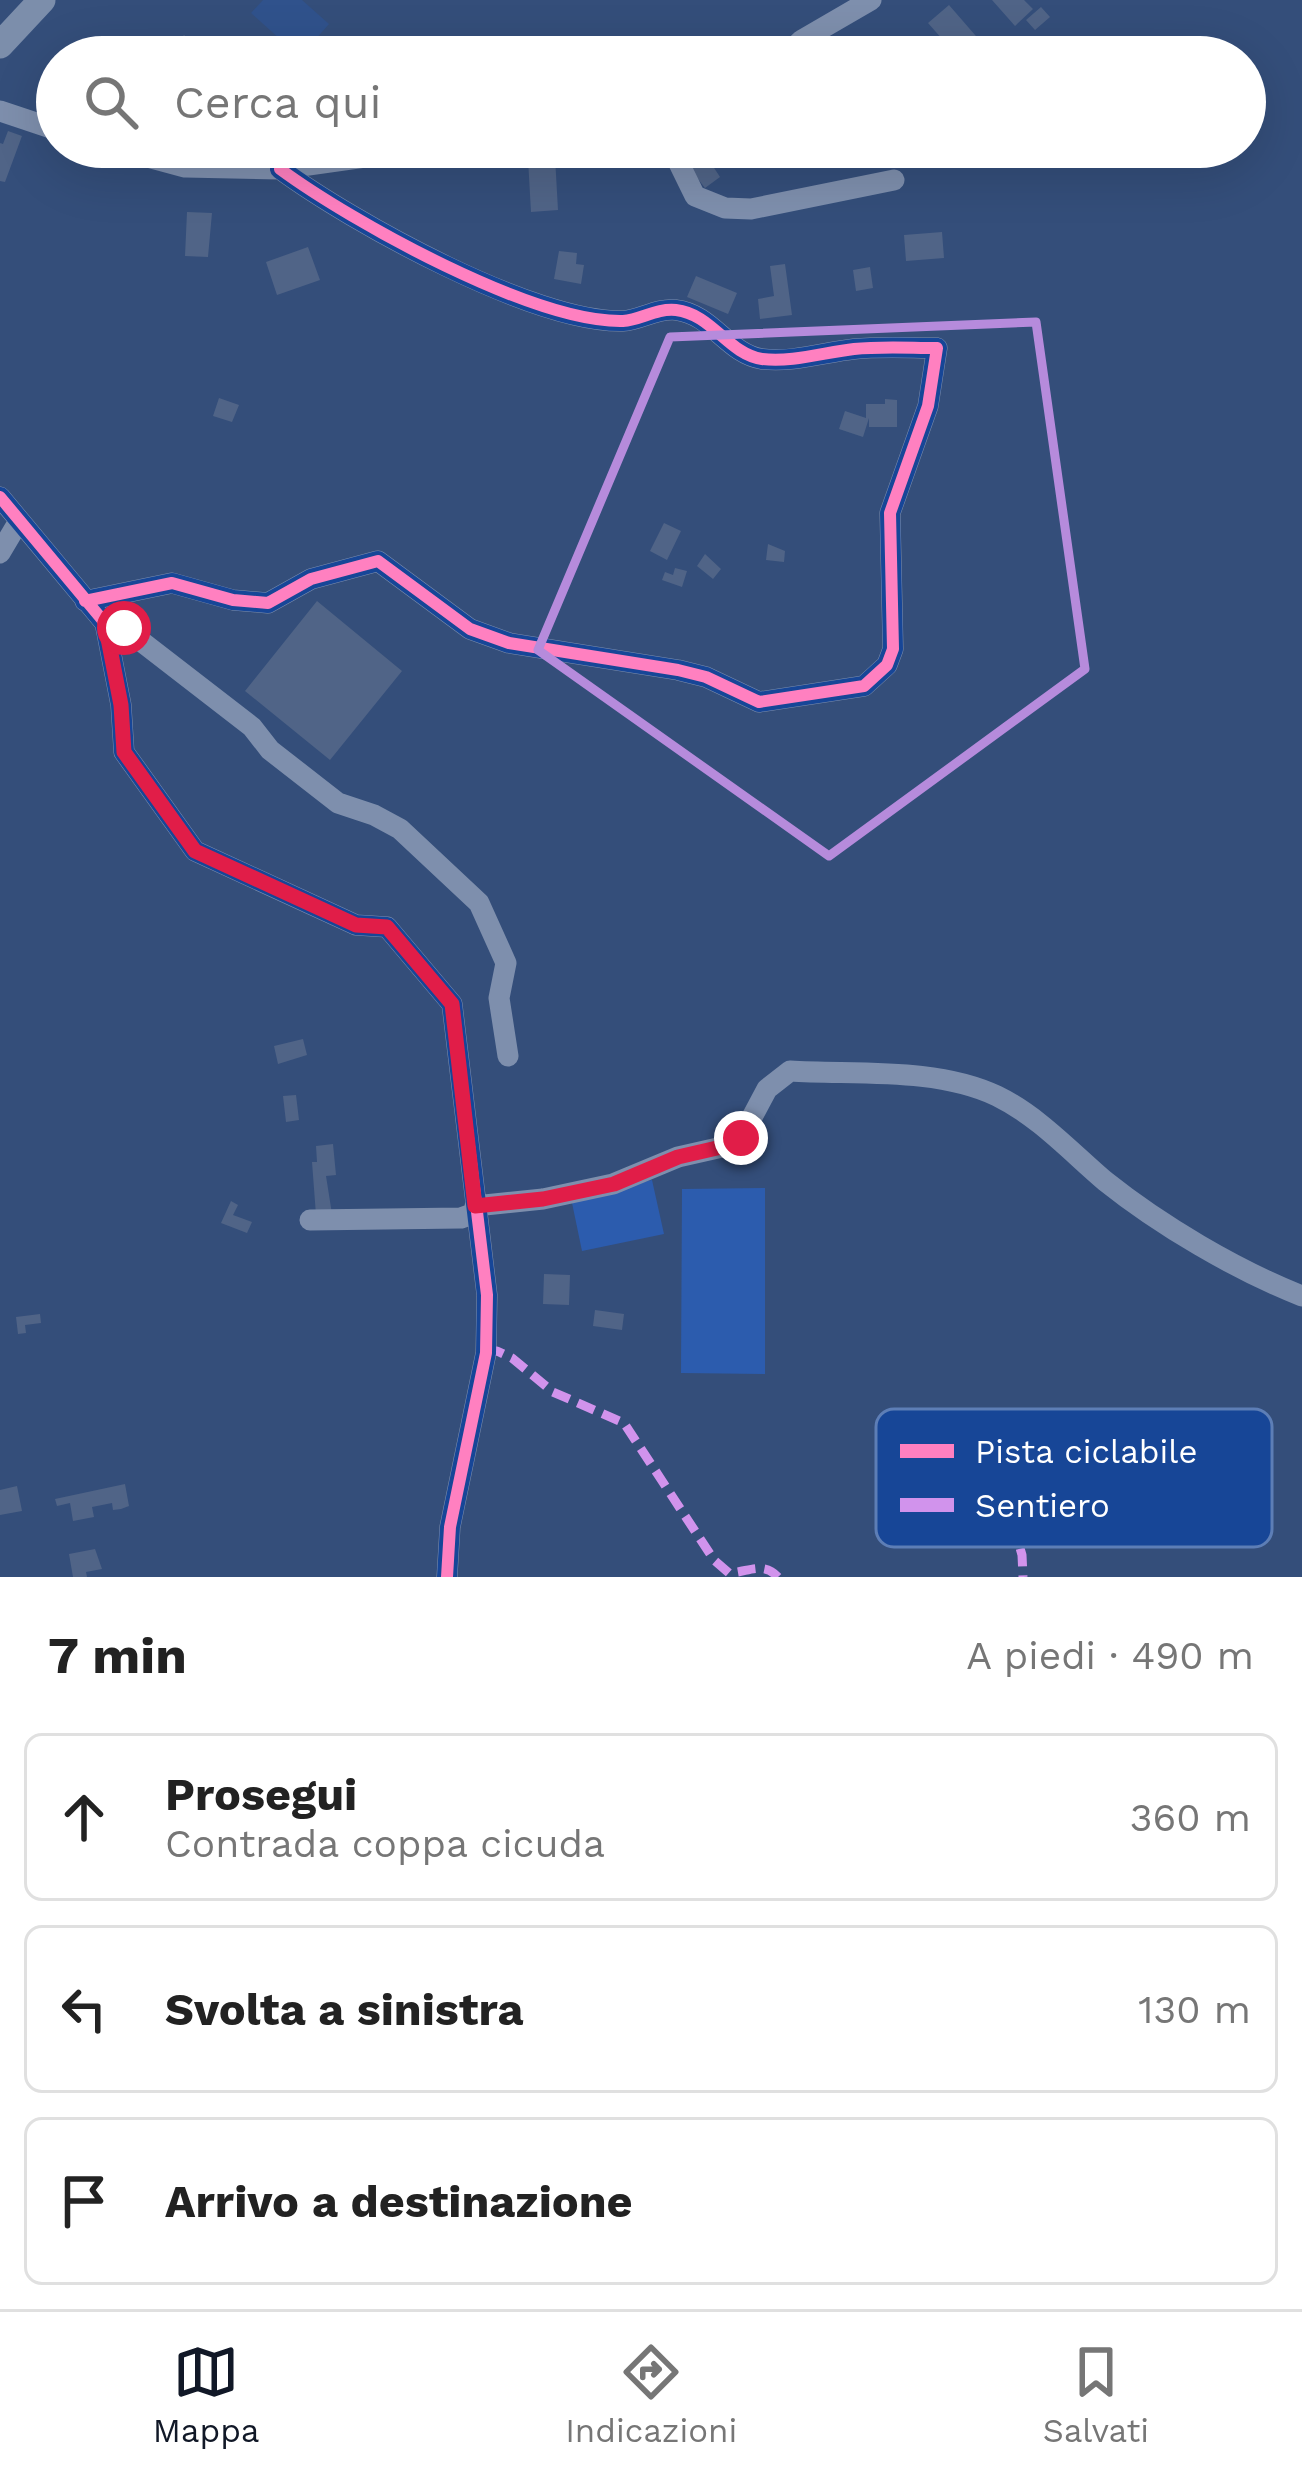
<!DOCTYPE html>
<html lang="it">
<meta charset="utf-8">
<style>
body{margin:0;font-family:"Work Sans",sans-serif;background:#f6f6f6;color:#222}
.stop{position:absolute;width:36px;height:36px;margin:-27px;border:9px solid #e11d48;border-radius:50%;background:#fff}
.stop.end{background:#e11d48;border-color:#fff;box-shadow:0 3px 12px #0008}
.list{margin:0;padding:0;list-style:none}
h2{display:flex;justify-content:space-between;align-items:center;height:156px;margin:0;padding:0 48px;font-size:51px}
h2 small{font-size:39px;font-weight:400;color:#767676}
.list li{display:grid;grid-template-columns:78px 1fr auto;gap:36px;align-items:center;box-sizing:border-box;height:168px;margin:0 24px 24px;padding:0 24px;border:3px solid #e0e0e0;border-radius:18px}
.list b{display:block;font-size:45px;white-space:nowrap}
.list p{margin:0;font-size:39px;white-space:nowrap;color:#767676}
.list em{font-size:39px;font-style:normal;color:#767676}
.icon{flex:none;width:66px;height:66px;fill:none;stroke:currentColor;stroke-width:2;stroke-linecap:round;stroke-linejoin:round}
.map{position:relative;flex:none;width:1302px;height:1577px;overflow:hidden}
.search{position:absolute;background:#fff;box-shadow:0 12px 48px #0002;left:36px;right:36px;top:36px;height:132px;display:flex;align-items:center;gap:30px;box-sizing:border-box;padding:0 42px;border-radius:66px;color:#767676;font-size:45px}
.sheet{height:732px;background:#fff}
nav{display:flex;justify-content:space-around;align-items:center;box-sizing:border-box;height:168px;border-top:3px solid #e0e0e0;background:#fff;font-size:33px;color:#767676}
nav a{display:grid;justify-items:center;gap:6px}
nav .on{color:#111827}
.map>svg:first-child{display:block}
.green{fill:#2c5cae}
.water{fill:#30528c}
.building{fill:#506487}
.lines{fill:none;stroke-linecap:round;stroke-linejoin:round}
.minor{stroke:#7e8fad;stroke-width:21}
.major{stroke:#7c8eab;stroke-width:27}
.quiet{stroke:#d193ec;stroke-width:9;stroke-dasharray:18 9;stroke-linecap:butt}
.cycleway-casing{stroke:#174697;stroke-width:20}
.cycleway{stroke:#ff80c0;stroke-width:12}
.route{stroke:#e11d48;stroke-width:15}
.marked{fill:none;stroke:#b68bdc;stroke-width:9;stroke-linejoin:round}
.key{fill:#174697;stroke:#5d7eb6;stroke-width:3}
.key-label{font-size:33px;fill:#fff}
</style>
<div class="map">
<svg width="1302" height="1577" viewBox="0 0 1302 1577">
<rect width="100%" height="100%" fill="#344e7a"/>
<path class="green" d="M652,1180l12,54 -82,17 -11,-53z
M765,1188v186l-84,-1 1,-184z"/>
<path class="water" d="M263,0h39l27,24 -29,33 -49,-44z"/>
<path class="building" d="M992,0h32l9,9 -18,17z
M949,5l33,38 -16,14h-8l-30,-34z
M1041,7l9,10 -15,13 -9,-10z
M184,35l8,7 16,15h-25l-10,-9z
M8,131l14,5 -17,46 -5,-1v-38l3,1z
M695,152l5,7 5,-5 15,23 -15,11 -21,-27z
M555,157l3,53 -27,2 -3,-53z
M187,212l25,1 -4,44 -23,-1z
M942,232l2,26 -38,3 -2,-26z
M308,247l12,33 -43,15 -11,-33z
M559,251l18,2 -1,11 8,1 -3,19 -27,-5z
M785,264l7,51 -32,4 -2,-20 16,-3 -4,-30z
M870,267l3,21 -17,3 -3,-21z
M696,276l41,17 -9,21 -41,-17z
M219,398l20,7 -7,17 -19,-6z
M885,399l12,1v27h-28v-9l-6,19 -24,-8 6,-18 21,7v-14h19z
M664,523l17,8 -14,29 -17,-9z
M768,544l17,7 -1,11 -18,-2z
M705,554l16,15 -8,10 -16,-13z
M675,568l12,3 -5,16 -20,-7 3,-8 8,3z
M317,601l85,70 -72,89 -85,-69z
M303,1039l4,16 -29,9 -4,-18z
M296,1095l3,25 -13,2 -3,-26z
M333,1144l3,31 -10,1 6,38 -16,1 -4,-53h5l-1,-16z
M231,1201l7,4 -5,10 19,7 -5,11 -26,-10z
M544,1274l26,1 -1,30 -26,-1z
M595,1310l29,4 -2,16 -29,-4z
M40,1314l1,9 -16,2 1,8 -8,1 -2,-17z
M125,1484l4,22 -8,3 -8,1 -1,-7 -20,4 2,10 -21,4 -3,-18 -13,3 -2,-7z
M17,1486l5,25 -22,4v-25z
M95,1549l7,20 -16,3 1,5h-14l-4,-23z"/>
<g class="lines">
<path class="minor" d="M784,57l18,-17 69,-40
M0,111l57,19
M111,147l74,20 95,2 156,-22
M671,147l24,49 30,12 26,1 143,-29
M0,497l105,126 16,82 3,47 71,99 161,74 31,2 65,77 35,291 -1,58 -36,174 -3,50
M0,553l19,-32
M85,601l87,-18 61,17 35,3 43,-24 67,-18 92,68 39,14 169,27 28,7 53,25 105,-16 23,-21 6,-16 -3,-136 38,-107 9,-58c-27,0 -56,-2 -83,1 -28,3 -63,14 -92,10 -34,-5 -50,-45 -86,-49 -20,-2 -35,10 -53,11 -89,2 -271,-99 -343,-152
M105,623l19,5 128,99 18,23 68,53 36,12 26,14 79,74 27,60 -7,35 9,58
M475,1206l68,-7 70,-15 65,-27 53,-12 10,-7 26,-49 23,-18c65,4 146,-4 207,25 41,20 74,56 108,85 55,44 131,89 197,115
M310,1220l151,-2 14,-5"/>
<path class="major" d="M0,45l42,-45"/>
<path class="quiet" d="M486,1353l11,-2 15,7 41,34 71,31 90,137 15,13c20,-1 34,-12 49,4
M937,1445l37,-6 17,8 31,108 1,22"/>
<g class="cycleway-casing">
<path id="cycleway" d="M0,497l105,126 16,82 3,47 71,99 161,74 31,2 65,77 35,291 -1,58 -36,174 -3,50
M85,601l87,-18 61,17 35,3 43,-24 67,-18 92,68 39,14 169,27 28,7 53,25 105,-16 23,-21 6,-16 -3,-136 38,-107 9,-58c-27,0 -56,-2 -83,1 -28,3 -63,14 -92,10 -34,-5 -50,-45 -86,-49 -20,-2 -35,10 -53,11 -89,2 -271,-99 -343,-152"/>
</g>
<use href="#cycleway" class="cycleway"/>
</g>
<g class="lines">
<path class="route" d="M124,628l-19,-5 16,82 3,47 71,99 161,74 31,2 65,77 23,202 68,-7 71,-15 64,-27 52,-12 11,-7"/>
</g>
<path class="marked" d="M1036,322l49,347 -256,187 -291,-206 132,-313z"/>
<rect x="876" y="1409" width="396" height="138" rx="18" class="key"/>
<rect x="900" y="1444" width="54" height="14" fill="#ff80c0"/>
<rect x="900" y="1498" width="54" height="14" fill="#d193ec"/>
<g class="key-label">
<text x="975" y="1463">Pista ciclabile</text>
<text x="975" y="1517">Sentiero</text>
</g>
</svg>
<div class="stop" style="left:124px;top:628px"></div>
<div class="stop end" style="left:741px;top:1138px"></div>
<div class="search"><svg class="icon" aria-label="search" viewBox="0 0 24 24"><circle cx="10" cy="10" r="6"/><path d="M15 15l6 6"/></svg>Cerca qui</div>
</div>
<section class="sheet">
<h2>7 min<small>A piedi · 490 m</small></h2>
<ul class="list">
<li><svg class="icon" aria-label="ahead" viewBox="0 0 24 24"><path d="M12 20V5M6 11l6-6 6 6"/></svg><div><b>Prosegui</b><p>Contrada coppa cicuda</p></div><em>360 m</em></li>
<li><svg class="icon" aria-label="left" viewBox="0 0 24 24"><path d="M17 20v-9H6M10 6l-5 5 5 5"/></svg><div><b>Svolta a sinistra</b></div><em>130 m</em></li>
<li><svg class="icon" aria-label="arrive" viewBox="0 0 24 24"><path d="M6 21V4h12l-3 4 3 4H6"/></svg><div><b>Arrivo a destinazione</b></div></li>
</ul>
</section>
<nav>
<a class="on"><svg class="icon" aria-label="map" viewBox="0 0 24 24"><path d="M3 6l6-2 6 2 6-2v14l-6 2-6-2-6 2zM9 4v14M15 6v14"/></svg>Mappa</a>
<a><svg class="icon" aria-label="directions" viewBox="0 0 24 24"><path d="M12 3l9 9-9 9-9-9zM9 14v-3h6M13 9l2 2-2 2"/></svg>Indicazioni</a>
<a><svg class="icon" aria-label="saved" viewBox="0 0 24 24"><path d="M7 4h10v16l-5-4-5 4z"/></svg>Salvati</a>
</nav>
